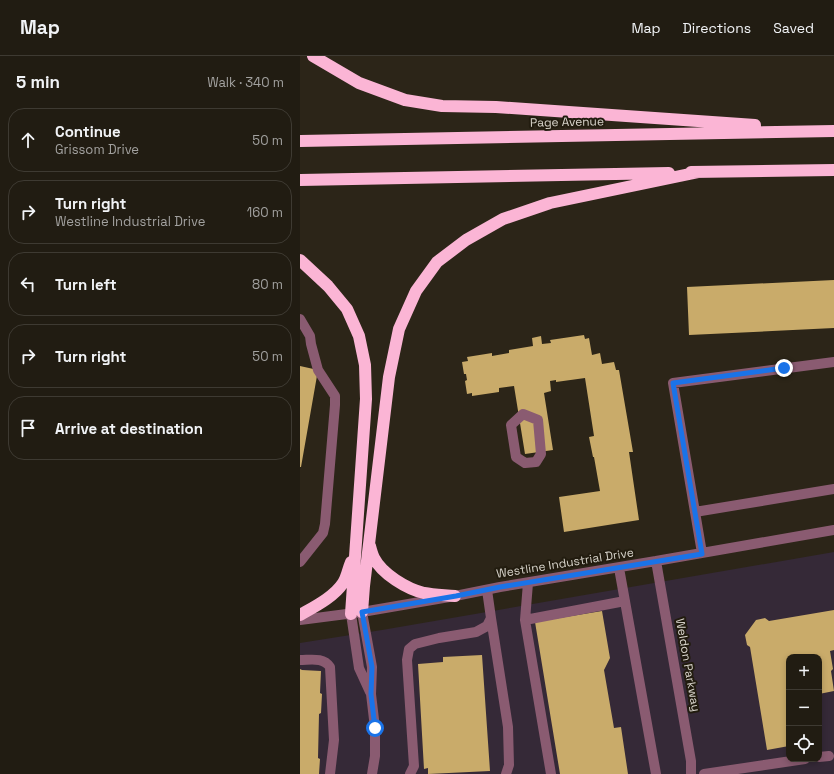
<!DOCTYPE html>
<meta charset="utf-8">
<style>
body{margin:0;font-family:"Space Grotesk",sans-serif;background:#2d2920;color:#f1f3f6}
.controls{position:absolute;right:12px;bottom:12px;display:grid;overflow:hidden;border-radius:8px;box-shadow:0 2px 6px #0003}
.controls button{width:36px;height:36px;display:grid;place-items:center;padding:0;border:0;border-bottom:1px solid #3e3a32;background:#211c12;color:#f1f3f6;font:20px sans-serif}
.stop{position:absolute;width:12px;height:12px;margin:-9px;border:3px solid #1a73e8;border-radius:50%;background:#fff}
.stop.end{background:#1a73e8;border-color:#fff;box-shadow:0 1px 4px #0008}
.list{margin:0;padding:0;list-style:none}
h2{display:flex;justify-content:space-between;align-items:center;height:52px;margin:0;padding:0 16px;font-size:17px}
h2 small{font-size:13px;font-weight:400;color:#a2a19f}
.list li{display:grid;grid-template-columns:26px 1fr auto;gap:12px;align-items:center;box-sizing:border-box;height:64px;margin:0 8px 8px;padding:0 8px;border:1px solid #3e3a32;border-radius:16px}
.list b{display:block;font-size:15px;white-space:nowrap}
.list p{margin:0;font-size:13px;white-space:nowrap;color:#a2a19f}
.list em{font-size:13px;font-style:normal;color:#a2a19f}
.icon{flex:none;width:22px;height:22px;fill:none;stroke:currentColor;stroke-width:2;stroke-linecap:round;stroke-linejoin:round}
.map{position:relative;flex:none;width:534px;height:718px;overflow:hidden}
header{display:flex;align-items:center;gap:24px;box-sizing:border-box;height:56px;padding:0 20px;background:#211c12;border-bottom:1px solid #3e3a32}
header strong{font-size:19px}
nav{display:flex;gap:22px;margin-inline-start:auto;font-size:14px}
main{display:flex}
aside{flex:1;background:#211c12}
.map>svg:first-child{display:block}
.commercial{fill:#352937;fill-rule:evenodd}
.building{fill:#c9ab6a}
.lines{fill:none;stroke-linecap:round;stroke-linejoin:round}
.minor{stroke:#8a5b71;stroke-width:10}
.highway{stroke:#fbb5d5;stroke-width:12}
.route{stroke:#1a73e8;stroke-width:5}
.labels{text-anchor:middle;stroke-width:4;stroke-linejoin:round;paint-order:stroke}
.street-label{font-size:12px;fill:#d9d5cc;stroke:#221c0f}
</style>
<header>
<strong>Map</strong>
<nav><a>Map</a><a>Directions</a><a>Saved</a></nav>
</header>
<main>
<aside>
<h2>5 min<small>Walk · 340 m</small></h2>
<ul class="list">
<li><svg class="icon" aria-label="ahead" viewBox="0 0 24 24"><path d="M12 20V5M6 11l6-6 6 6"/></svg><div><b>Continue</b><p>Grissom Drive</p></div><em>50 m</em></li>
<li><svg class="icon" aria-label="right" viewBox="0 0 24 24"><path d="M7 20v-9h11M14 6l5 5-5 5"/></svg><div><b>Turn right</b><p>Westline Industrial Drive</p></div><em>160 m</em></li>
<li><svg class="icon" aria-label="left" viewBox="0 0 24 24"><path d="M17 20v-9H6M10 6l-5 5 5 5"/></svg><div><b>Turn left</b></div><em>80 m</em></li>
<li><svg class="icon" aria-label="right" viewBox="0 0 24 24"><path d="M7 20v-9h11M14 6l5 5-5 5"/></svg><div><b>Turn right</b></div><em>50 m</em></li>
<li><svg class="icon" aria-label="arrive" viewBox="0 0 24 24"><path d="M6 21V4h12l-3 4 3 4H6"/></svg><div><b>Arrive at destination</b></div></li>
</ul>
</aside>
<div class="map">
<svg width="534" height="718" viewBox="0 0 534 718">
<rect width="100%" height="100%" fill="#2c2518"/>
<path class="commercial" d="M534,496v222h-534v-131l82,-13zM489,601h30v102h-30z"/>
<path class="building" d="M534,224v48l-145,7 -2,-48z
M284,279l1,4 4,-1 3,17 8,-2 2,11 12,-2 2,8h3l14,82h-4l10,68 -75,12 -5,-35 41,-6 -6,-34h-1l-4,-20 5,-1 -9,-58 -29,4v-2l-6,1 1,10 -7,2 9,57 -28,4 -11,-68 -15,2v4l-27,4v-3l-5,1 -2,-13 2,-1 -1,-6h-2l-2,-12 6,-1 -1,-4 25,-4v3l17,-3v-3l24,-4 -1,-8 9,-2 1,8 9,-1 -1,-3z
M0,310l18,4 -17,97h-1z
M534,554v40l-4,1 3,18 -2,2 3,20 -15,3v-37h-30v89l-22,4 -17,-103 -3,-2 -2,-10 11,-15 9,-2 4,3z
M302,555l8,47 -6,12 10,58 7,-1 7,47h-68l-25,-152z
M182,599l8,116 -62,3v-6l-4,1 -6,-105 25,-2v-5z
M0,613l2,1 19,1 -1,22 2,1 -1,19 -2,1 -1,44 2,1 -1,15h-19z"/>
<g class="lines">
<path class="minor" d="M0,263l10,17 1,8 7,26 17,26v9l-10,119 -2,9 -23,29
M223,358l15,6 3,34 -5,8 -11,1 -9,-6 -5,-32z
M395,456l139,-23
M402,497l-29,-170 161,-21
M356,505l35,200v13
M319,512l37,206
M228,527l-3,37 26,154
M62,556l10,55 -1,27 4,34v28l-3,18
M51,558l8,54 11,24
M191,562l17,109 1,38 -3,9
M0,564l62,-8 93,-16 45,-9 156,-26 178,-31
M225,564l100,-19
M0,604c11,0 23,-3 30,7l4,73 -4,34
M519,701l10,-1
M110,718l4,-8 -7,-106 2,-11 6,-5 24,-6 37,-6 11,-6 4,-8 -4,-28
M404,718l101,-15"/>
<path class="highway" d="M13,0l46,27 46,17 37,6 54,1 259,18
M0,85l534,-10
M391,116l143,-2
M0,124l369,-7
M0,204l28,26 19,23 12,27 6,29 1,34 -15,215
M70,490c1,4 2,8 4,12 8,16 33,31 50,35 10,2 21,2 31,3
M62,556l2,-26 25,-209 10,-48 17,-38 21,-29 29,-22 37,-21 47,-16 149,-31
M0,559c14,-8 34,-18 43,-32 4,-6 5,-14 8,-21"/>
</g>
<g class="lines">
<path class="route" d="M75,672l-4,-34 1,-27 -10,-55 94,-16 44,-9 202,-33 -29,-171 111,-15"/>
</g>
<g class="labels">
<g class="street-label">
<text transform="translate(267 66) rotate(-1)" y="4">Page Avenue</text>
<text transform="translate(265 507) rotate(-9)" y="4">Westline Industrial Drive</text>
<text transform="translate(388 609) rotate(80)" y="4">Weldon Parkway</text>
</g>
</g>
</svg>
<div class="controls">
<button>+</button>
<button>−</button>
<button><svg class="icon" aria-label="locate" viewBox="0 0 24 24"><circle cx="12" cy="12" r="6"/><path d="M12 2v4M12 18v4M2 12h4M18 12h4"/></svg></button>
</div>
<div class="stop" style="left:75px;top:672px"></div>
<div class="stop end" style="left:484px;top:312px"></div>
</div>
</main>
